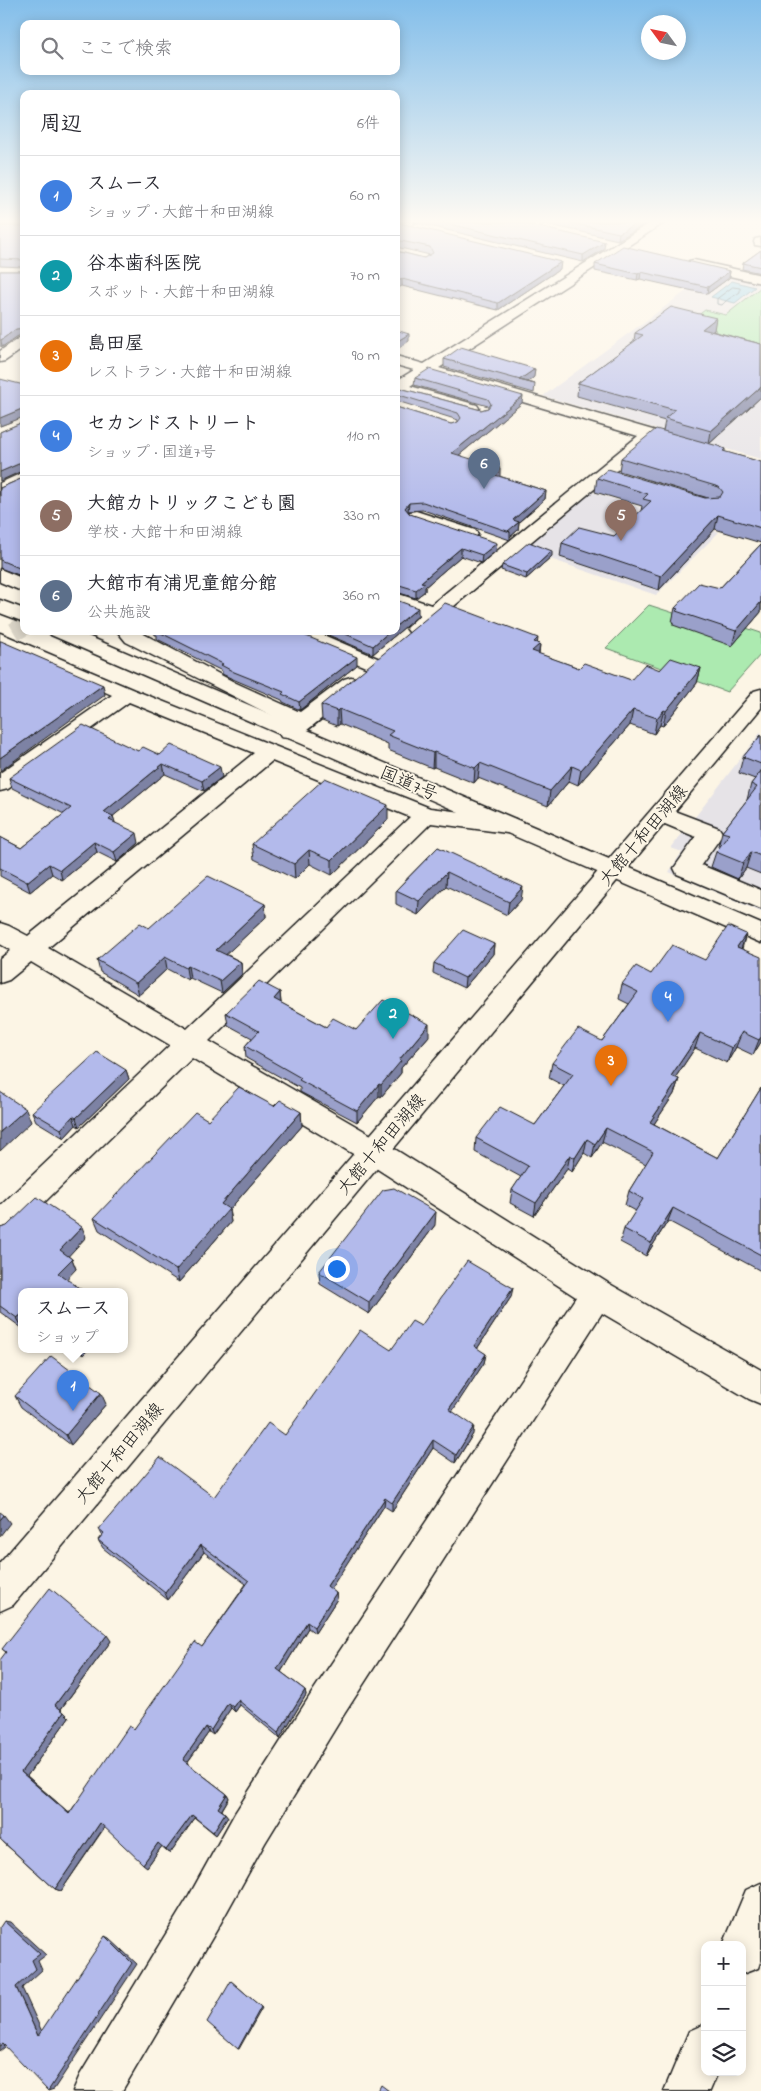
<!DOCTYPE html>
<html lang="ja">
<meta charset="utf-8">
<style>
body{margin:0;font-family:"Indie Flower","Klee One",sans-serif;background:#f7f7f7;color:#2b2b33}
.controls{position:absolute;right:15px;bottom:15px;display:grid;overflow:hidden;border-radius:10px;box-shadow:0 2px 12px #0003}
.controls button{width:45px;height:45px;display:grid;place-items:center;padding:0;border:0;border-bottom:1px solid #e1e1e2;background:#fff;color:#2b2b33;font:25px sans-serif}
.compass{position:absolute;left:641px;top:15px;width:45px;height:45px;border-radius:50%;background:#fff;box-shadow:0 2px 12px #0003;rotate:303deg}
.you{position:absolute;left:336px;top:1268px;width:18px;height:18px;margin:-12px;border:4px solid #fff;border-radius:50%;background:#1a73e8;box-shadow:0 0 0 8px #1a73e833}
.badge{display:grid;place-items:center;width:32px;height:32px;border-radius:50%;background:#ea580c;color:#fff;font-size:16px;font-weight:700}
.pin{position:absolute;translate:-50% -41px;filter:drop-shadow(0 1px 2px #0008)}
.pin::after{content:'';position:absolute;top:26px;width:18px;height:15px;background:inherit;clip-path:polygon(0 0,100% 0,50% 100%)}
.popup{position:absolute;left:18px;top:1288px;width:110px;height:65px;box-sizing:border-box;display:grid;place-content:center;border-radius:10px;background:#fff;filter:drop-shadow(0 1px 4px #0005);font-size:16px;white-space:nowrap;color:#7c7c81}
.popup b{font-size:19px;color:#2b2b33}
.popup::after{content:'';position:absolute;left:50%;top:100%;margin-left:-10px;border:10px solid transparent;border-top-color:#fff}
.list{margin:0;padding:0;list-style:none}
h2{display:flex;justify-content:space-between;align-items:center;height:65px;margin:0;padding:0 20px;font-size:21px}
h2 small{font-size:16px;font-weight:400;color:#7c7c81}
.list li{display:grid;grid-template-columns:32px 1fr auto;gap:15px;align-items:center;box-sizing:border-box;height:80px;padding:0 20px;border-top:1px solid #e1e1e2}
.list b{display:block;font-size:19px;white-space:nowrap}
.list p{margin:0;font-size:16px;white-space:nowrap;color:#7c7c81}
.list em{font-size:16px;font-style:normal;color:#7c7c81}
.icon{flex:none;width:28px;height:28px;fill:none;stroke:currentColor;stroke-width:2;stroke-linecap:round;stroke-linejoin:round}
.map{position:relative;flex:none;width:761px;height:2091px;overflow:hidden}
.search{position:absolute;background:#fff;box-shadow:0 2px 12px #0003;left:20px;top:20px;width:380px;height:55px;display:flex;align-items:center;gap:12px;box-sizing:border-box;padding:0 18px;border-radius:10px;color:#7c7c81;font-size:19px}
.panel{position:absolute;background:#fff;box-shadow:0 2px 12px #0003;left:20px;top:90px;width:380px;height:545px;border-radius:10px}
.map>svg:first-child{display:block}
.built{fill:#e6e3e7}
.green{fill:#aceab0;stroke:#648366}
.water{fill:#8bcdec;stroke:#5f8699}
.lines{fill:none;stroke-linecap:round;stroke-linejoin:round}
.shore{stroke:#48636f;stroke-width:1}
.minor-tunnel{stroke:#dad4c7;stroke-width:19;stroke-dasharray:19 9;stroke-linecap:butt}
.minor-casing{stroke:#1c1c1c;stroke-width:3}
.major-casing{stroke:#1c1c1c;stroke-width:3}
.highway-casing{stroke:#1c1c1c;stroke-width:3}
.minor{fill:#fcf5e5;fill-rule:evenodd}
.major{fill:#fcf5e5;fill-rule:evenodd}
.highway{fill:#fcf5e5;fill-rule:evenodd}
.wall{fill:#9aa0ca;stroke:#1c1c1c}
.shaded-wall{fill:#7d82a4;stroke:#1c1c1c}
.building{fill:#b3baeb;stroke:#1c1c1c}
.labels{text-anchor:middle;stroke-width:4;stroke-linejoin:round;paint-order:stroke}
.street-label{font-size:18px;fill:#1c1c1c;stroke:#fcf5e5}
</style>
<div class="map">
<svg width="761" height="2091" viewBox="0 0 761 2091">
<rect width="100%" height="100%" fill="#fcf5e5"/>
<filter id="ink" filterUnits="userSpaceOnUse"><feTurbulence type="fractalNoise" baseFrequency=".02" numOctaves="2"/><feDisplacementMap in="SourceGraphic" scale="10" xChannelSelector="R" yChannelSelector="G"/><feConvolveMatrix kernelMatrix="1 2 1 2 8 2 1 2 1" color-interpolation-filters="sRGB"/></filter>
<g filter="url(#ink)">
<path class="built" d="M715,270l46,11v178l-218,-63z
M589,491l130,41 -63,63 -135,-46z
M761,732v180l-92,-40 13,-20 -11,-4z"/>
<path class="green" d="M761,287v57l-48,-12 3,-2 -28,-7 17,-13 21,5z
M649,605l31,10 6,-7 75,25v21l-34,38 -121,-44z"/>
<path class="water" d="M732,281l23,6 -20,16 -24,-6z"/>
<g class="lines">
<path class="shore" d="M733,287l7,1v4c-7,5 -12,6 -18,13l-5,-1v-5z"/>
<path class="minor-tunnel" d="M14,632l10,-6"/>
<g class="minor-casing">
<path id="minor" d="M401,222h15l-20,11v-9z
M528,222h16l-2,3 -11,4 -6,-4z
M651,222h14l-226,146 217,63 13,4 2,3 -2,3 -6,2 -10,-3 -230,192 -7,2 -7,-2 -3,-4 14,-13 -24,-9v-13l35,12 207,-169 -210,-62 -18,12 67,19 2,3 -2,3 -6,2 -75,-20v-12l18,-11 -18,-5v-9l28,8z
M760,238l1,8 -6,-1 -1,-3 1,-3z
M694,260l67,15v8l-72,-16 -2,-3 2,-3z
M24,337v11l-19,13 -5,1v-11l19,-13z
M24,472v12l-24,11v-12z
M416,511l59,19 3,4 -3,4 -6,1 -59,-19 -3,-4 3,-4z
M0,569l24,10v13l-24,-10z
M117,631h21l98,52 64,29 44,-33 7,-2 7,2 3,4c-5,9 -55,49 -64,54 -6,2 -10,1 -16,0l-3,-5 9,-9 -161,-81z
M286,631h28l68,29 3,4 -3,4 -7,2 -7,-2 -79,-33z
M0,633l134,57 296,118 85,11 4,6 -4,6 -8,2 -76,-10 -222,218 176,102 223,140 153,87v34l-12,-5 -147,-86 -261,406 -76,124 -46,83 -97,165h-49l7,-16 109,-179 46,-83 78,-122 263,-394 -211,-136 -173,-103 -181,177 -11,4v-33l170,-161 -139,-83 -22,18 -9,3v-24l11,-9 -11,-6v-21l9,3 19,10 226,-183 -125,-51 -121,87 -8,2v-18l112,-78 -112,-49zM272,761l138,56 -223,212 -139,-81z
M661,806l58,22 4,6 -22,31 60,25v19l-84,-35 -3,-6 22,-31 -43,-18 -4,-5 4,-5z
M761,1883v76l-3,9 -16,6v-29h-19l23,-55z
M705,2024v48h13l-8,19h-46l25,-60z"/>
</g>
<g class="major-casing">
<path id="major" d="M761,689v19l-748,897 -13,6v-48l754,-872z"/>
</g>
<g class="highway-casing">
<path id="highway" d="M0,600l24,9v13l-24,-9z
M48,631h28l685,293v19l-710,-308z"/>
</g>
<use href="#minor" class="minor"/>
<use href="#major" class="major"/>
<use href="#highway" class="highway"/>
</g>
<path class="wall" d="M396,222l164,47 -62,41 -96,-24 -6,-35 28,7 6,-3 -34,-8z
M413,222h104l87,27 -21,13z
M537,222h108v2l-27,16z
M0,226h24v41l-24,-1z
M761,250v23l-19,-4 1,-6z
M595,264l135,7 -1,7 -22,16 -67,-15 -3,1 -42,-9z
M0,271h23l-5,65 -16,11 -2,-1z
M714,330l-2,1 49,13v53l-52,47 16,5v3l36,10v81l-46,-14 -56,61 -99,-33 2,-14 52,-7 27,-25 1,-5 -47,-14 2,-14 111,20 -89,-27 2,-13 42,-27 2,-10 -88,-25 1,-13 56,-41 1,-9z
M24,341v13l-3,-1 -2,-8z
M444,359l90,18 -6,5 7,2 -1,9 -90,-26z
M415,378l107,25 -63,52 41,21h-1l47,15 -1,8 -26,23 -1,8 -8,7v3l-87,-30 -15,1v1l2,2 86,37 -15,12 -20,-7 -36,31v4l-9,7 -20,-6v-185l55,17 7,-2v-2l-61,-19 -1,-14 85,23 7,-2v-2l-74,-21z
M24,385v192l-24,-9v-80l23,-10v-7l-23,10v-49l23,-10v-5l-23,9z
M761,544v68l-29,34 -59,-21v-2l-1,-1 3,-14 45,-20z
M552,556l-26,23 -25,-9 1,-5z
M418,616l-45,38 -54,-23h77z
M154,631h140l63,34 -57,45 -17,-8 -1,-2 -47,-20 -13,-6v-3l-65,-32v-4h-2z
M537,643l3,1 -1,10 40,14 52,12 29,-10 41,-2 -4,15 -34,43 -3,-1 -6,9 -24,-9 -52,60 -9,-4 -21,25 -70,-28 -4,5 -40,-16 -2,1 -44,-18v-6l-48,-20 -3,2 -15,-6 -1,-15z
M761,735v139l-15,-6 -8,11 -27,-12 5,-15 3,-4 -1,-1 4,-15 25,-32 4,-16 4,-5 -16,-6 4,-16z
M138,751l22,4 62,22 -18,14 -39,-17 -52,42 2,7 24,20 -22,19 -20,-10 -35,28 -10,-6 -22,18 -30,-16v-39l21,11 43,-34 -52,-26 -3,-10z
M388,820l-56,55 -22,-11 -15,15 -41,-20 -2,-15z
M438,847l83,53 -14,15 -61,-29 -28,29 -22,-11v-14z
M265,904l1,13 -40,37 15,8 1,12 -20,19 -32,-15 -2,2 -21,-11 -28,26 -39,-23 -3,-12 52,-32z
M746,934l-4,15 19,93 -8,13 -17,-8 -9,16 -32,-15 -20,30 4,1 -5,15 -20,30 64,34 43,-70v183l-93,-50 -22,35 -26,-14 4,-13 12,-18 -11,-6 4,-14 17,-27 -44,-22 -10,16 -8,-5 -12,19 -5,-3 -33,47 -24,-13 2,-13 9,-13 -46,-25 1,-14 59,-13 29,-39 -15,-8 3,-15 50,-22 27,-37 -10,-5 3,-15 29,-10 54,-14z
M494,944l-1,10 -29,34 -31,-15 1,-10z
M280,992l1,11 45,24 103,9 -28,32v5l-20,24 -2,-1 -22,26 -57,-30v-4l-54,-30 -1,-12 7,-8 -24,-13 -2,-12z
M126,1070l3,9 -50,48 -3,-2 -12,13 -28,-17 -4,-9z
M274,1106l27,6 1,14 -73,84 2,12 -52,60 -80,-52 -5,-12 114,-98z
M435,1225l-66,89 -49,-30 -1,-12z
M0,1228l86,9 -18,19 4,3 4,10 -54,23v36l-22,-16z
M511,1297l-34,52 9,5 -2,9 -32,48 21,23 -18,29 -22,-15 -41,63 -8,-5 -54,83 6,4 1,6 -22,34 -7,-5 -27,44 24,18 1,5 -26,43 -40,-33 -5,7 -4,-4 -18,27 -4,-3 -22,31 40,31 2,4 -7,12 6,7 -12,18 -21,-17 -25,35 -8,-7 -15,21 -42,-40 -44,64 -6,-2 -52,-47 3,-190 -4,-3 109,-8 -50,68 8,8 -42,59 42,37 65,-84 68,-82 44,-63 -42,-32 -36,48 -65,-52 -5,-8 4,-5 -3,-6 115,-32 71,-62 136,-109z
M76,1350h12l-5,5z
M15,1396l91,8 -35,41 -50,-38z"/>
<path class="shaded-wall" d="M638,222h7v2l-27,16 1,-7z
M605,242l-1,7 -21,13v-7z
M561,262l-1,7 -62,41v-7z
M730,271l-1,7 -22,16 1,-7z
M641,272l-1,7 -3,1 1,-6z
M402,279v7l-6,3v-7z
M716,318l-2,12 -14,11 2,-12z
M24,328v8h-6l-16,11 -1,-7 15,-11z
M409,334v7l-13,9v-8z
M535,369l-1,8 -6,5 -9,-2z
M761,387v10l-52,47 2,-13z
M523,396l-1,7 -70,58v-8z
M24,408v9l-24,9v-8z
M23,462l1,8 -24,11v-9z
M500,468v8l-8,6v-8z
M546,491l-1,8 -31,27 5,-4 -1,8 -8,7v-5l-2,-1 5,-11z
M409,503l-1,8 -3,5v-8z
M718,515l-3,14 -56,61 2,-14z
M497,543l-1,8 -15,12 1,-8z
M461,548v8l-36,31v4l-9,7v-8l5,-8z
M552,551v5l-26,23 1,-5z
M761,602v10l-29,34 4,-15z
M418,608v8l-45,38v-8l17,-15h6v-5z
M538,638l-1,9 3,-3 -2,15 -8,7 4,-24z
M357,657v8l-57,45 -1,-8z
M701,668l-4,15 -34,43 3,-15z
M103,685l2,10 -105,76v-13z
M339,709l1,15 -3,2v-15z
M633,710l-3,15 -52,60 3,-15z
M664,710l-4,15 -6,9 3,-16z
M434,752v15l-2,1 1,-15z
M480,763l-2,15 -4,5 1,-15z
M163,764l2,10 -59,48 -2,-10z
M572,766l-3,15 -21,25 2,-15z
M220,767l2,10 -18,14 -2,-10z
M388,805v15l-56,55v-15z
M113,816l3,10 -7,-6z
M137,833l2,10 -22,19 -3,-10z
M94,842l3,10 -35,28 -2,-10z
M309,850l1,14 -15,15 -1,-15z
M751,852l-5,16 -8,11 5,-16z
M49,864l3,10 -22,18 -3,-10z
M447,872l-1,14 -28,29 1,-14z
M523,887l-2,13 -14,15 2,-13z
M265,904l1,13 -48,45 -2,-12z
M746,934l-5,15 -4,-2z
M494,944l-1,10 -29,34 1,-10z
M165,957l2,12 -28,26 -3,-12z
M241,962l1,12 -20,19 -2,-12z
M188,966l2,12 -2,2 -2,-12z
M280,992l1,12 -7,-5z
M429,1024v12l-28,32v5l-20,24v-12l18,-25z
M742,1032l-6,15 -9,16 5,-15z
M700,1033l-5,15 -28,42 4,-14z
M761,1037v5l-8,13 6,-15z
M126,1070l3,9 -50,48 -3,-9z
M679,1079l-5,15 -28,42 4,-14z
M379,1084v12l-22,26v-11z
M26,1109l5,13 -31,29v-19z
M301,1112l1,14 -73,84 2,12 -52,60 -3,-12 45,-66z
M73,1116l3,9 -12,13 -3,-9z
M606,1128l-4,14 -10,16 3,-14z
M587,1139l-3,14 -12,19 3,-14z
M570,1155l-3,14 -33,47 2,-13z
M673,1208l-5,13 -22,35 5,-13z
M436,1212l-1,13 -66,89v-12z
M82,1227l4,10 -22,24 -4,-11z
M72,1259l4,10 -14,15 -4,-11z
M513,1288l-2,9 -38,58 1,-9z
M22,1314v13l-5,-9z
M81,1350h7l-5,5z
M486,1354l-2,9 -36,55 1,-9z
M101,1393l5,11 -35,41 -5,-10z
M474,1426l-1,8 -18,29 1,-8z
M433,1440v8l-41,63v-8z
M385,1498l-1,8 -56,87 -1,-7z
M4,1515l6,8 -10,13v-16z
M201,1545l3,7 -36,48 -3,-7z
M336,1593l1,6 -22,34 -1,-6z
M307,1622l1,6 -29,47 -2,-6z
M107,1635l4,6 -51,69 -5,-5z
M305,1690l1,5 -26,43 -2,-5z
M238,1700l2,5 -5,7 -2,-5z
M228,1703l3,5 -18,27 -2,-5z
M64,1712l5,5 -42,59 47,41 -5,-3 -48,-42z
M206,1727l3,5 -23,32 -3,-4z
M227,1794l2,4 -8,13 -3,-3z
M225,1813l3,4 -12,18 -3,-3z
M192,1815l3,3 -25,35 -4,-3z
M100,1823l5,3 -44,65 -6,-2z
M158,1843l4,3 -15,21 -4,-3z
M4,1921l6,1 36,33 -8,6 4,9 -20,18 22,48h-6l-22,-49 16,-27z
M105,1936l4,2 28,26 -83,125 -6,2z
M231,1981l31,27 -23,41h-1z
M10,2043l-10,8v-5l3,-2z"/>
<path class="building" d="M396,222l165,40 -63,41 -96,-24 -6,3v-31l28,7 9,-5 -3,-6 -34,-7z
M441,222h76l88,20 -22,13z
M567,222h71l-19,11z
M0,226h24v34l-24,-1z
M623,246l107,25 -22,16 -67,-15 -3,2 -43,-10z
M761,250v17l-18,-4z
M24,270v60v-2l-8,1 -15,11h-1v-69h23z
M671,307l45,11 -14,11 59,15v43l-50,44 -46,-13 10,-8 -97,-27 65,-48 -8,-2z
M396,330l13,4 -13,8z
M24,341v6l-5,-2z
M461,347l74,22 -16,11 16,4 -91,-25z
M429,369l94,27 -71,57 48,15 -8,6 54,17 -33,29 6,2 -11,9 2,1 -87,-30 -14,1 -4,5 5,6 87,29 -15,12 -21,-7 -40,34 4,1 -9,7 -20,-6v-177l55,17 7,-2 3,-4 -3,-5 -62,-19v-7l85,23 7,-2 3,-4 -3,-5 -73,-21z
M0,379l24,6v23l-24,10z
M24,409v161l-24,-10v-72l23,-10v-16l-23,10v-40l23,-10z
M656,429l62,17 7,3 -2,2 38,11v66l-43,-13 -57,61 -99,-33 17,-16 35,9 37,-35 -8,-2 5,-5 -51,-16 11,-9 97,29 15,-1 3,-5 -4,-5 -98,-29z
M529,542l23,9 -25,23 -25,-9z
M761,544v58l-25,29 -60,-20 2,-2 -3,-1 24,-25 21,5z
M396,600l22,8 -22,18z
M445,603l93,35 -4,4 6,2 -8,7 47,17 5,-5 47,17 14,-16 15,6 11,-12 30,10 -35,43 -2,-1 -7,8 -24,-8 -52,60 -9,-4 -22,25 -70,-28 -5,5 -41,-16 -1,1 -45,-18 5,-4 -54,-22 -2,2 -16,-6z
M157,631h137l63,26 -58,45 -17,-8 2,-2 -50,-20 -13,-7 2,-1z
M339,631h51l-17,15z
M0,641h1l102,44 -103,73z
M83,725l55,26 5,-4 17,8 11,-10 49,22 -18,14 -39,-17 -59,48 9,4 -4,4 28,13 -23,19 -20,-10 -34,28 -11,-6 -22,18 -27,-14v-31l21,11 50,-40 -62,-30z
M761,735v29l-18,-7z
M761,771v85l-10,-4 -8,11 -27,-11 13,-18 -7,-2 35,-45 -6,-3z
M325,778l63,27 -56,55 -23,-10 -15,14 -42,-20z
M438,847l85,40 -14,15 -62,-30 -28,29 -23,-11z
M208,876l57,28 -49,46 25,12 -21,19 -32,-15 -2,2 -21,-11 -29,26 -39,-23 43,-37 9,5z
M728,926l18,8 -9,13 24,10v80l-2,3 -17,-8 -10,16 -32,-15 -29,43 8,3 -29,43 68,36 43,-70v167l-88,-47 -22,35 -27,-14 19,-30 -14,-8 24,-39 -47,-24 -11,16 -8,-5 -12,19 -5,-3 -34,48 -24,-13 16,-24 -52,-28 24,-31 35,18 38,-51 -21,-11 26,-34 24,12 36,-49 -16,-8 14,-18 15,8 21,-29 33,15z
M463,930l31,14 -29,34 -31,-15z
M259,981l21,11 -6,7 52,28 7,-9 23,12 27,-30 46,24 -30,36 2,1 -20,24 -2,-1 -22,27 -58,-31 2,-2 -56,-32 14,-15 -33,-18z
M97,1052l29,18 -50,48 -3,-2 -12,13 -29,-17z
M239,1087l35,19 6,-6 21,12 -80,92 8,5 -53,61 -82,-52 101,-106 13,8z
M0,1092l26,17 -26,23z
M394,1188l42,24 -67,90 -50,-30 64,-82z
M37,1197l45,30 -22,23 12,9 -14,14 27,19h-63v22l-5,4 -17,-12v-78l7,-2z
M467,1261l46,27 -39,58 12,8 -37,55 25,17 -18,29 -23,-15 -41,63 -7,-5 -58,88 9,7 -22,34 -7,-5 -30,47 28,21 -27,43 -40,-33 -5,7 -5,-4 -17,27 -5,-3 -23,33 44,34 -9,14 7,5 -12,19 -21,-17 -26,35 -8,-7 -15,21 -43,-41 -45,66 -55,-50v-179l6,-8 -4,-3 48,-61 57,47 -52,70 9,7 -43,60 48,42 60,-88 5,3 61,-87 7,5 47,-66 -48,-36 -36,48 -67,-53 6,-7 -5,-4 61,-72 54,40 54,-74 17,12 75,-105 31,20 21,-29 9,5z
M51,1356l50,37 -35,42 -51,-39z
M0,1512l4,3 -4,5z
M4,1921l36,33 -8,6 4,9 -20,18 22,49 67,-100 27,27 -84,128 -45,-47 -3,2v-119z
M231,1981l30,26 -23,42 -31,-27z
M381,2085l8,6h-11z"/>
</g>
<linearGradient id="sky" x2="0" y2="1"><stop stop-color="#83beea"/><stop offset="0.43" stop-color="#fefaf3"/><stop offset="1" stop-color="#fefaf3" stop-opacity="0"/></linearGradient>
<rect width="761" height="514" fill="url(#sky)"/>
<g class="labels">
<g class="street-label">
<text transform="translate(409 783) rotate(23)" y="6">国道7号</text>
<text transform="translate(643 835) rotate(-50)" y="6">大館十和田湖線</text>
<text transform="translate(381 1144) rotate(-50)" y="6">大館十和田湖線</text>
<text transform="translate(119 1453) rotate(-50)" y="6">大館十和田湖線</text>
</g>
</g>
</svg>
<div class="controls">
<button>+</button>
<button>−</button>
<button><svg class="icon" aria-label="layers" viewBox="0 0 24 24"><path d="M12 4l9 5-9 5-9-5zM3 14l9 5 9-5"/></svg></button>
</div>
<svg class="compass" viewBox="-18 -18 36 36"><path d="M0-13l5 13h-10z" fill="#e53935"/><path d="M0 13l5-13h-10z" fill="#7c7c81"/></svg>
<div class="you"></div>
<div class="pin badge" style="left:73px;top:1411px;background:#3f7fe0">1</div>
<div class="popup"><b>スムース</b>ショップ</div>
<div class="pin badge" style="left:393px;top:1039px;background:#0f9aa8">2</div>
<div class="pin badge" style="left:611px;top:1086px;background:#e8710a">3</div>
<div class="pin badge" style="left:668px;top:1022px;background:#3f7fe0">4</div>
<div class="pin badge" style="left:621px;top:541px;background:#8d6e63">5</div>
<div class="pin badge" style="left:484px;top:489px;background:#5c6f8a">6</div>
<div class="search"><svg class="icon" aria-label="search" viewBox="0 0 24 24"><circle cx="10" cy="10" r="6"/><path d="M15 15l6 6"/></svg>ここで検索</div>
<section class="panel">
<h2>周辺<small>6件</small></h2>
<ul class="list">
<li><span class="badge" style="background:#3f7fe0">1</span><div><b>スムース</b><p>ショップ · 大館十和田湖線</p></div><em>60 m</em></li>
<li><span class="badge" style="background:#0f9aa8">2</span><div><b>谷本歯科医院</b><p>スポット · 大館十和田湖線</p></div><em>70 m</em></li>
<li><span class="badge" style="background:#e8710a">3</span><div><b>島田屋</b><p>レストラン · 大館十和田湖線</p></div><em>90 m</em></li>
<li><span class="badge" style="background:#3f7fe0">4</span><div><b>セカンドストリート</b><p>ショップ · 国道7号</p></div><em>110 m</em></li>
<li><span class="badge" style="background:#8d6e63">5</span><div><b>大館カトリックこども園</b><p>学校 · 大館十和田湖線</p></div><em>330 m</em></li>
<li><span class="badge" style="background:#5c6f8a">6</span><div><b>大館市有浦児童館分館</b><p>公共施設</p></div><em>360 m</em></li>
</ul>
</section>
</div>
